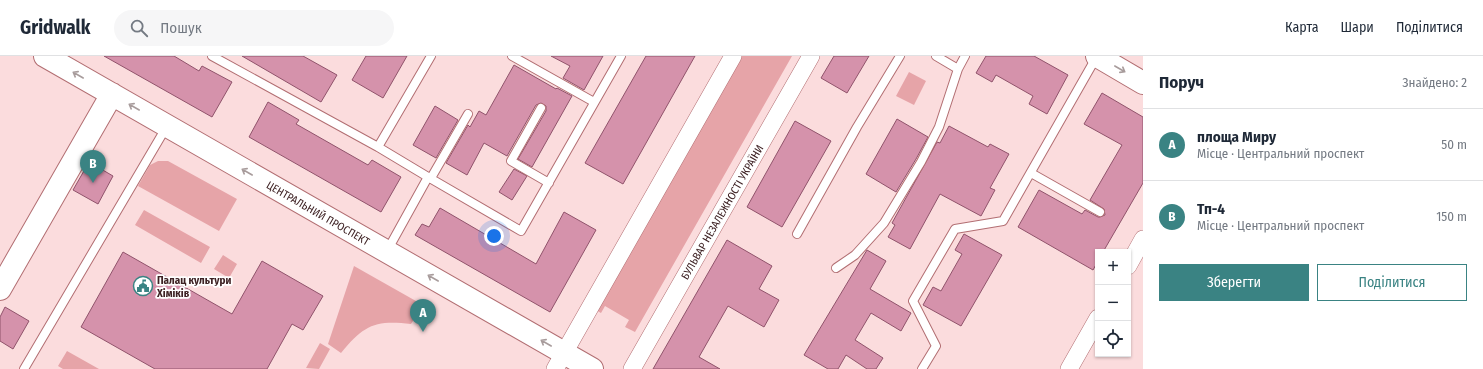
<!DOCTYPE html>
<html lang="uk">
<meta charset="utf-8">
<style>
body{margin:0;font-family:"Fira Sans Condensed",sans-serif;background:#f6f6f7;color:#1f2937}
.controls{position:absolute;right:12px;bottom:12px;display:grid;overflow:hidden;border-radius:0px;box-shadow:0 1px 3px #0004}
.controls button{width:36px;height:36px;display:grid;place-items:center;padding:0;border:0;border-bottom:1px solid #e0e1e3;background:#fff;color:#1f2937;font:20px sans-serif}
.you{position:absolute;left:494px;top:180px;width:14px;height:14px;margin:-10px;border:3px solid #fff;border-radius:50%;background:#1a73e8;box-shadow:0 0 0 6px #1a73e833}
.badge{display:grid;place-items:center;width:26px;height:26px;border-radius:50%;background:#3a8383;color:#fff;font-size:13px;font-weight:700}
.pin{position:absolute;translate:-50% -33px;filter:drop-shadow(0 1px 2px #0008)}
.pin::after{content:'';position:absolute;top:21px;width:14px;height:12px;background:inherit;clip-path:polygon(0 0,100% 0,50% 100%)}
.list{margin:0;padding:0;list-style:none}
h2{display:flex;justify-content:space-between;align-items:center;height:52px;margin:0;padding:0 16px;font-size:17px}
h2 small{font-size:13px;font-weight:400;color:#747a83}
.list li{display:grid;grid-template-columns:26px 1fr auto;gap:12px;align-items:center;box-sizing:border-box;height:72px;padding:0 16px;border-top:1px solid #e0e1e3}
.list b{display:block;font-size:15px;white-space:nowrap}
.list p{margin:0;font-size:13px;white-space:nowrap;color:#747a83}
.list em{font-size:13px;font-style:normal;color:#747a83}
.actions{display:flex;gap:8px;padding:12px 16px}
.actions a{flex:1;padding:9px 0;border:1px solid #3a8383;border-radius:0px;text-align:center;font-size:14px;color:#3a8383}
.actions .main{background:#3a8383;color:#fff}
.icon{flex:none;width:22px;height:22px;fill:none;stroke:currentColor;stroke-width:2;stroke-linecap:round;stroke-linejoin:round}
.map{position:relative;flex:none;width:1143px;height:313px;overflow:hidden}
header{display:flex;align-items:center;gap:24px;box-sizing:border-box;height:56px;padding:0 20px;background:#fff;border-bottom:1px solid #e0e1e3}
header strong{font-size:19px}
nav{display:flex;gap:22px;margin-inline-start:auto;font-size:14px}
.search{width:280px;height:36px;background:#f6f6f7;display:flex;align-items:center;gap:10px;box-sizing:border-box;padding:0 14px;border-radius:22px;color:#747a83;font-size:15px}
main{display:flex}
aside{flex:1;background:#fff}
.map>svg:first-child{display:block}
.green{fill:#e6a4a8}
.building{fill:#d592ab;stroke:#90536b}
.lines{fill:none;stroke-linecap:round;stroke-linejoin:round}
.lane-casing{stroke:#b26e72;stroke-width:10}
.street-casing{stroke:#b26e72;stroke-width:18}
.secondary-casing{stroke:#b26e72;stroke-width:24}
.lane{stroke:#fff;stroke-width:8}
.street{stroke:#fff;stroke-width:17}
.secondary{stroke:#fff;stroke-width:22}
.oneway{stroke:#a89c9c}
.labels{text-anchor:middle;stroke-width:3.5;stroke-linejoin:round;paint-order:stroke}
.street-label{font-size:11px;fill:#3e2224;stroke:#fff}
.poi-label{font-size:11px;font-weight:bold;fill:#3e2224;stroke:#fff;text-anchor:start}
</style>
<header>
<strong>Gridwalk</strong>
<div class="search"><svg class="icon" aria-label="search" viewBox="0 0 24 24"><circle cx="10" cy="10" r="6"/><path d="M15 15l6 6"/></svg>Пошук</div>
<nav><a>Карта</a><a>Шари</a><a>Поділитися</a></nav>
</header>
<main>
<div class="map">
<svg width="1143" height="313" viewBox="0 0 1143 313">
<rect width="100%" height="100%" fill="#fbdcdd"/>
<path class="green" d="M736,0h56l-157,276 -10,-5 4,-7 -24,-14 -4,7 -9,-5z
M909,16l17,9 -12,24 -18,-9z
M158,105h10l69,38 -18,32 -81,-45 12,-21z
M144,154l66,37 -9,16 -66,-38z
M223,199l14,9 -8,14 -15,-9z
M354,210l69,39 -12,19c-36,-4 -47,1 -70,29l-13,-9z
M320,287l10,6 -11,20 -13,-1z
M67,295l32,18h-36l-5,-3z"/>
<path class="building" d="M104,0h70l25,15 3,-5 30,16 -20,35z
M242,0h61l34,19 -16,27z
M366,0h41l-24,42 -31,-18z
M551,0h52l-19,34 -21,-12 7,-12z
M646,0h49l-72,128 -38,-21z
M834,0h35l-22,37 -26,-15z
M986,0h48l34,19 -21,39 -18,-10 4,-8 -37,-21 -4,7 -16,-9z
M514,9l42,24 1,-1 15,8 -40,71 -14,-8 28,-48v-5l-5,-3 -5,2 -29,51 -23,-13 -17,32 -21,-12 22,-38 2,2 9,-16 7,4z
M1102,37l41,24v66l-40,69h-5v9l-5,9 -75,-43 21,-37 43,24 3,-4 13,7h2l5,-2 -1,-6 -14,-9 32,-55 -38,-21z
M268,46l31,18 -3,4 72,41 4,-5 29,17 -20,35 -132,-75z
M435,50l23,14 -22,38 -23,-13z
M897,63l31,18 -12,22 -20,33 -30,-18z
M795,65l36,20 -49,86 -35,-20z
M949,70l39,21 2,-3 19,10 -19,34 5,2 -14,26 -41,-22 -30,55 -22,-12 7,-12 -3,-2 45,-81 3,1z
M89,106l24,14 -15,28 -25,-14z
M514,113l13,7 -15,24 -13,-8z
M440,152l96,56 28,-52 32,18 -46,82 -135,-77 7,-11 7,3z
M964,178l38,21 -41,71 -38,-21 10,-18 8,4 21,-37 -7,-4z
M727,184l45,26 -13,23 20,11 -15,27 -36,-21 -29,51 21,12h-67z
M867,194l19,11 -16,28 41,24 -10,18 -30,-18 -16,27 28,18 -7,11h-9l-21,-14 -8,14h-10l-24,-14z
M123,196l109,62 30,-53 61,35 -20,34 -11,-6 -25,45h-112l-74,-42z
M5,251l24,14 -16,28 -13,-8v-24z"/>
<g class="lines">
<g class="lane-casing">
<path id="lane" d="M212,0l166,91 50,30 -41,74
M512,0l82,46
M936,0l22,13
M541,52l-30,53 38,22
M378,91l53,-91
M1031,117l69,39
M428,121l93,54 100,-175
M431,122l37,-64
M797,178l60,-107 43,-71
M836,212l19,-13 29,-32 37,-61 18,-35 19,-58 7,-13
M24,313l143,-243
M922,313l14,-23 -23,-45 42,-72 48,-8 94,-165"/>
</g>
<g class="street-casing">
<path id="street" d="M1128,210l15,-27
M555,313l178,-313
M632,313l179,-313
M1069,313l29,-51"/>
</g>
<g class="secondary-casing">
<path id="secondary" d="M45,0l547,313
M1097,0l46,27
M0,233l112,-195"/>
</g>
<use href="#lane" class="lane"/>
<use href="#street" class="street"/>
<use href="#secondary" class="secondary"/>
</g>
<defs><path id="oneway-shaft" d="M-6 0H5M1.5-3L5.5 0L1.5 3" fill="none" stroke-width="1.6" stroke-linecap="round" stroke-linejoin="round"/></defs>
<g class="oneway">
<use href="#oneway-shaft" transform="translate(1120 13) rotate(30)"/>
<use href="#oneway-shaft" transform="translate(78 19) rotate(-150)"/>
<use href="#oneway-shaft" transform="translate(134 51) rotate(-150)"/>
<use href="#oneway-shaft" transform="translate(247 116) rotate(-150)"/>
<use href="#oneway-shaft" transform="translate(433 222) rotate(-150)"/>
<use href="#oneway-shaft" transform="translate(546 287) rotate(-150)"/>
</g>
<defs>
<g id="civic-ring" transform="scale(1)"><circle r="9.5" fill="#fff" stroke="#3a8383" stroke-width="1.5"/><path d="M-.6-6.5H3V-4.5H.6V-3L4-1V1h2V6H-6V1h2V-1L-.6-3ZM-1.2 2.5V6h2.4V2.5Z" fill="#3a8383"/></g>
</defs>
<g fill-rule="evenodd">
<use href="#civic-ring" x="143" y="230"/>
</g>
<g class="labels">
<g class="street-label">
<text transform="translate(722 156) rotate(-60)" y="4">БУЛЬВАР НЕЗАЛЕЖНОСТІ УКРАЇНИ</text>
<text transform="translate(318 157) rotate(30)" y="4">ЦЕНТРАЛЬНИЙ ПРОСПЕКТ</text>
</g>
<g class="poi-label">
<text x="157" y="228">Палац культури<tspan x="157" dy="13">Хіміків</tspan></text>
</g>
</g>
</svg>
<div class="controls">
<button>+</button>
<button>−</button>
<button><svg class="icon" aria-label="locate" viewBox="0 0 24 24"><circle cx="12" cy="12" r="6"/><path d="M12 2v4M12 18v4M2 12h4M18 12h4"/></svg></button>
</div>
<div class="you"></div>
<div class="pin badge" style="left:423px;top:276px">A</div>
<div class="pin badge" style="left:93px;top:127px">B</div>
</div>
<aside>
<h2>Поруч<small>Знайдено: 2</small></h2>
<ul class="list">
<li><span class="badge">A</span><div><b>площа Миру</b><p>Місце · Центральний проспект</p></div><em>50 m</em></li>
<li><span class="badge">B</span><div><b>Тп-4</b><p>Місце · Центральний проспект</p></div><em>150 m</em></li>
</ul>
<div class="actions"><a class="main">Зберегти</a><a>Поділитися</a></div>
</aside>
</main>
